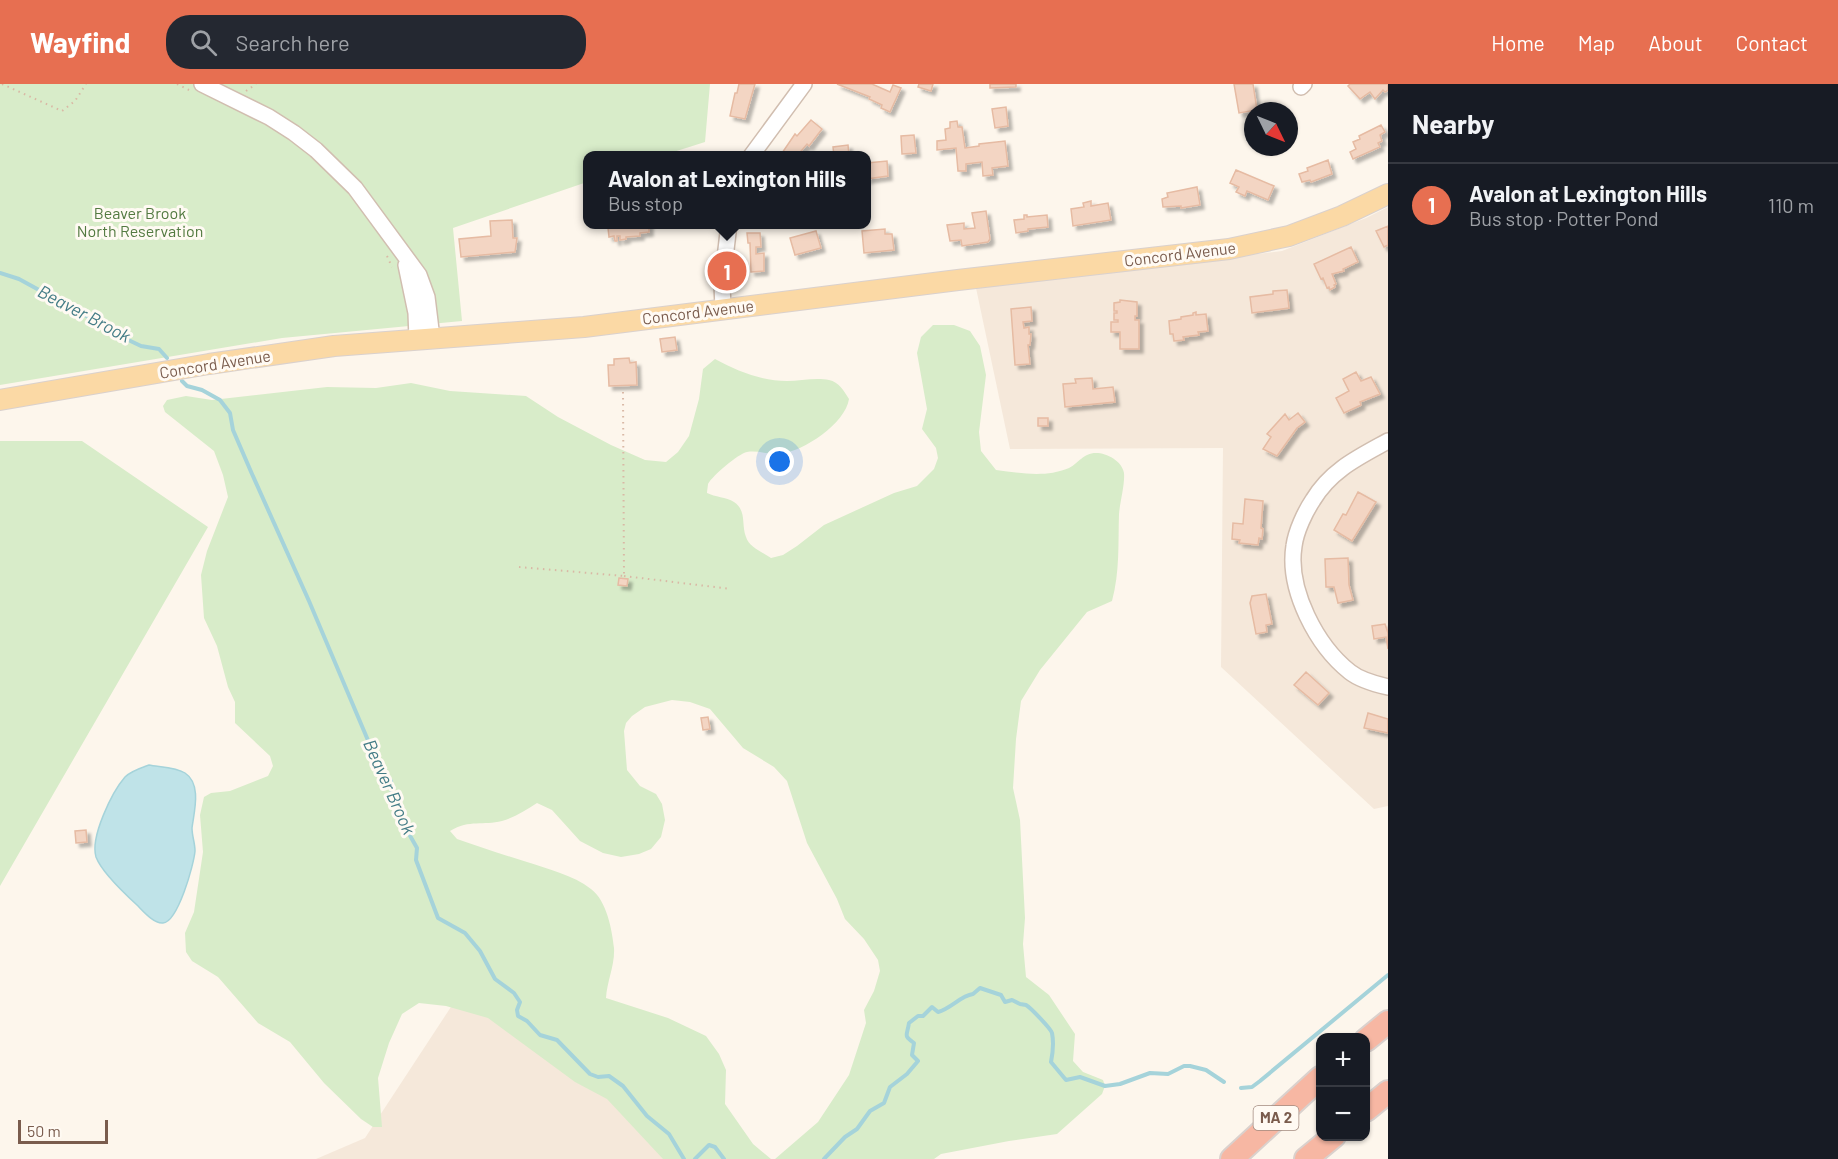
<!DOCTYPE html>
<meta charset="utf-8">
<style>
body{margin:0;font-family:Barlow,sans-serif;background:#242831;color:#f1f3f6}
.controls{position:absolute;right:18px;bottom:18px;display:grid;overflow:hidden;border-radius:12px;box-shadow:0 2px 4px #0004}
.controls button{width:54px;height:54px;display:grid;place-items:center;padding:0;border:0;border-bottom:2px solid #363941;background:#171b24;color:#f1f3f6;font:30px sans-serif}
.compass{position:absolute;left:1244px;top:18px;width:54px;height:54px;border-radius:50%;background:#171b24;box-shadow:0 2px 4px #0004;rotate:133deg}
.scale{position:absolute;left:18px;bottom:15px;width:90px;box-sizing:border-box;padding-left:6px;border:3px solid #7a5c4d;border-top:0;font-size:16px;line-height:21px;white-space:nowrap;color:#7a5c4d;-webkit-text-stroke:4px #fffaf3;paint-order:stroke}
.you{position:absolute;left:780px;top:378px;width:21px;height:21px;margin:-15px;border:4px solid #fff;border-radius:50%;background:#1a73e8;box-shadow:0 0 0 9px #1a73e833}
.badge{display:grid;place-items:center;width:39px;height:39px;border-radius:50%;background:#e76f51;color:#fff;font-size:20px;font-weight:700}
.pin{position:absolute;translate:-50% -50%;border:3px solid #fff;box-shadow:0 2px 6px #0006}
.popup{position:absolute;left:583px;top:67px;width:288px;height:78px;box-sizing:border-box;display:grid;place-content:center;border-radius:12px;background:#171b24;filter:drop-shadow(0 2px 4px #0005);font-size:20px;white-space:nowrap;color:#9ea1a6}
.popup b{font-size:22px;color:#f1f3f6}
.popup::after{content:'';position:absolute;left:50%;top:100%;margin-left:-12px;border:12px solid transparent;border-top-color:#171b24}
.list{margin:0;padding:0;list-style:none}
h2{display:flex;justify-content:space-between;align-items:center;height:78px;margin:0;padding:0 24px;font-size:26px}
h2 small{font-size:20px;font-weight:400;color:#9ea1a6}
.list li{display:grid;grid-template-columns:39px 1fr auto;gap:18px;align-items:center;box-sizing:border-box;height:84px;padding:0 24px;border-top:2px solid #363941}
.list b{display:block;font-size:22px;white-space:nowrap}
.list p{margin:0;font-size:20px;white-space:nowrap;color:#9ea1a6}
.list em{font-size:20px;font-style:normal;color:#9ea1a6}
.icon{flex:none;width:33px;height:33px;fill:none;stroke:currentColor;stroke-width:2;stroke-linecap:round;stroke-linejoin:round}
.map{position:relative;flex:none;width:1388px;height:1075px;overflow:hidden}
header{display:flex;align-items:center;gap:36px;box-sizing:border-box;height:84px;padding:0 30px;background:#e76f51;color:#fff}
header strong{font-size:28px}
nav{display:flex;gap:33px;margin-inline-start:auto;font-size:21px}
.search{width:420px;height:54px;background:#242831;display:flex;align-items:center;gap:15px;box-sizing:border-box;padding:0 21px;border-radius:24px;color:#9ea1a6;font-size:22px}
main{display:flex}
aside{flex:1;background:#171b24}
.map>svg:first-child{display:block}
.residential{fill:#f5e8da}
.green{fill:#d8ecc9}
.water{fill:#bfe3e8;stroke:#a5d3da;stroke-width:1.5}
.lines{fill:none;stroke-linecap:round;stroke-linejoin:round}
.stream{stroke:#a5d3da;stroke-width:4}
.building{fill:#f3d5c3;stroke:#e6bba3;stroke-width:1.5;filter:url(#shadow)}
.minor-casing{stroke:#d1beb0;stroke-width:18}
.major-casing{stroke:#dad1cd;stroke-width:22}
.highway-casing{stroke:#dad1cd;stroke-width:26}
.path{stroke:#d9b8a5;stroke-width:2;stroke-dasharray:1.5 4.5;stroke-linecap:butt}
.minor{stroke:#fff;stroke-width:15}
.major{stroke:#fbd9a5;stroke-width:20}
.highway{stroke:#f7b7a3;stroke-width:22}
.labels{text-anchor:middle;stroke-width:6;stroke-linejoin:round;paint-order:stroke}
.shield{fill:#fffaf3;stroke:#a28b7f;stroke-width:1.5}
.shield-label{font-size:15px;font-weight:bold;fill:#7a5c4d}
.park-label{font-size:16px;fill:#537a41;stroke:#fffaf3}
.street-label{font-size:16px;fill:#7a5c4d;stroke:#fffaf3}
.water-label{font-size:18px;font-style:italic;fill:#437c86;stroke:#fffaf3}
</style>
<header>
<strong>Wayfind</strong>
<div class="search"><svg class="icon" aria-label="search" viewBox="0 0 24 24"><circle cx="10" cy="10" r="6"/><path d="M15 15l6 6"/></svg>Search here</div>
<nav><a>Home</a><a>Map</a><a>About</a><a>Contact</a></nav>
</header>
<main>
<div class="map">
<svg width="1388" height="1075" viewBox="0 0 1388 1075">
<defs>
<filter id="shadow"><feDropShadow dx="4" dy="4" stdDeviation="1.5" flood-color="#0004"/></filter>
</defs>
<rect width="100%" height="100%" fill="#fdf6ec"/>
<path class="residential" d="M1388,123v599l-14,3 -153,-142 2,-219 -213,1 -34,-161 306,-37 84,-33z
M466,900l234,175h-384l49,-21z"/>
<path class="green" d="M0,0h710l-5,58 -41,13 -76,1 -1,26 -134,46 9,93 -180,17 -282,47z
M933,241h21l16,6 10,15 6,29 -7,57 2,19 15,19c25,3 49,8 73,-2 10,-5 14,-15 27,-15 11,0 26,8 28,20 1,11 -4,29 -5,41 -1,30 1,57 -7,87l-25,11 -47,58 -19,31 -5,38 -3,49 7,32 5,98 -2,26 3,33 23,18 26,39 -2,27 10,11 20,8 2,6 -3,8 -45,40 -48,7 -68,13 -7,5h-159l43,-37 31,-47 17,-52 -2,-13 10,-19 6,-20 -2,-11 -14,-21 -19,-20 -8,-20 -30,-56 -20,-62 -13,-14 -31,-19 -33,-39 -20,-7 -18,-2 -27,7 -13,9 -6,7 -2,8 3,39 13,16 16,8 6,10 3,16 -4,17 -10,12 -12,5 -18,3 -18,-4 -23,-12 -28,-31 -15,-7c-11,7 -23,15 -35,18 -19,5 -32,-2 -52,10l7,8c23,8 47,16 70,23 21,7 46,13 64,27 16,12 21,41 23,59 1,17 -7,33 -8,50l62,20 38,18 13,18 7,16 -1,34 28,40 18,15h-108l-56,-60 -32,-17 -87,-64 -42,-12 -27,-3 -17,11 -13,29 -11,35 4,49h-9l-12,-8 -37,-36 -34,-41 -32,-19 -40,-46 -26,-16 -6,-9 -1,-19 9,-21 9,-60 -3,-37 4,-18 7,-4 19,-2 38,-15 5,-10 -3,-10 -35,-33v-21l-7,-15 -11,-41 -13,-28 -3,-43 6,-24 21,-54 -5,-22 -9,-24 -49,-39 -2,-6 4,-6 19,-4 26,4 115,-13 49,1 35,-5 39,8 76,5 32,21 53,28 34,15 21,2 12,-10 11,-16 10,-37 4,-30 12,-10c22,12 47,22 72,22 13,0 29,-4 42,-1 10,2 15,11 20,19 -4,25 -45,52 -69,55 -11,1 -22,-4 -33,-2 -9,2 -34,23 -39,32 0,1 -1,8 -1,9 8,4 19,4 27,9 13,9 7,22 12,35 3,10 16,15 25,21l12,-3 14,-9 27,-21 70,-32 23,-7 17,-17 4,-11 -2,-10 -14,-19 5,-20 -10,-56 4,-16z
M0,357h82l126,86 -208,359z"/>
<path class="water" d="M149,681c10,2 27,2 36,8 17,11 9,39 7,55 0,8 3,15 3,23 -1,13 -17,71 -32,72 -9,1 -20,-12 -26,-18 -12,-11 -35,-32 -41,-48 -6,-20 16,-65 29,-80 6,-6 16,-9 24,-12z"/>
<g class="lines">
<path class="stream" d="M0,189l19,6 82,45 11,4 8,8 21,10 18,3 8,9
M182,297l5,5 15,4 18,10 10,13 3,17 19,44 57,127 69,163 13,17 1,14 8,23 17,30 -1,12 22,58 27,15 15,18 15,28 19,14 6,9 -3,8 1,6 9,5 13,14 17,5 33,34 8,3 11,-1 14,10 24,30 22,18 15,25
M1241,1004l11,-1 8,-6 128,-106
M695,1075l14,-14 6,2 9,12
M824,1075l21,-22 12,-8 13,-18 14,-8 6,-16 17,-13 11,-13 -6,-6 2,-12c-11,-8 -7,-7 -5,-20l9,-7h5l9,-9 6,5c14,-4 22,-16 35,-18l7,-6 21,7 4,7 7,-2 8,4 6,1c5,3 25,24 26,28 2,10 1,19 -1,29l15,18 14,-3 25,9 15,-2 30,-11 18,1 16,-8h6l16,4 18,12"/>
</g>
<path class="building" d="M739,0h16l-10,35 -15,-3 5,-23h2z
M837,0h35l18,8 3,-7 8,3 -11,24 -9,-4 1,-3 -13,-6 1,-2z
M919,0h14l-2,7 -13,-4z
M990,0h26v3l-26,1z
M1234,0h19l4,26 -18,3z
M1350,0h38v6l-3,2 -2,-2 -8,9 -5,-7 -10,7 -12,-13z
M1006,23l2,19 -13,2 -3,-19z
M811,36l11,9 -13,17 -2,-2 -10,12h-17l15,-22 2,2z
M957,37l1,6h4l3,21 14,-2v-2l26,-3 3,25 -16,2 1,7 -10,1 -1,-14 -16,2v7h-8l-2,-23 -19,2v-9l9,-1 -1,-11 5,-1v-6z
M1381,41l4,7 -5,3 2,6 -4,2 2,4 -27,12 -3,-7 6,-3 -3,-7 7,-3 -1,-3z
M914,51l2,18 -14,1 -1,-18z
M848,61l1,11h-15l-1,-9z
M1328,76l4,14 -21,8 -1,-2 -8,2 -3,-8 9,-3 -1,-3z
M887,77l1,15 -21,3v2v-18z
M1236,86l38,16 -6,14 -21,-9 -2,5 -9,-4 3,-5 -9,-4z
M1197,103l3,18 -19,3v-2l-18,1 -1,-8 6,-2 -1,-4z
M1091,117v5l17,-3 3,17 -38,6 -2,-17 13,-2 -1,-4z
M986,127l4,28 -2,3 -26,4 -1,-6 -11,1 -3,-16 17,-2v6l11,-1 -3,-15z
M1024,131h3v2l20,-2 1,12 -20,2v2l-12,2 -2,-13 10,-1z
M512,136l1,18h4l-2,14 -54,5 -2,-18 32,-3 -1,-15z
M618,140h31v8l-9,1v3l-14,1v2l-6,1v-4h-3v5h-2l-1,-5 -5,1 -1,-9 10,-1z
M1388,142v19l-4,2 -8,-16z
M885,145v5h7l2,16 -30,3 -2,-22z
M816,147l5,17 -26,7 -5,-17z
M747,149h13l1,14h-5v7l8,-1v18l-13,1 -1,-29h-2z
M1351,163l7,15 -15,7 1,2 -12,3 4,10 -2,1 1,2 -5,3 -1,-3 -2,1 -4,-10 -2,1 -7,-15z
M1287,206l2,18 -37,5 -2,-16 23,-3v-3z
M1120,216l17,2v14h-2v4h4v29h-19v-17h-9v-10h7v-2h-4v-7h3v-2h-3v-8l6,-1z
M1031,223l1,14 -9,1 1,6 5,-1v7h2l-1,11h-2l2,19 -15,1 -4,-56z
M1196,228v3l10,-1 2,17 -10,1 1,3 -16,2 1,3 -10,1 -1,-7h-3l-1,-13 12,-2v-2l12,-2v-2z
M675,253l2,13 -15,2 -2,-13z
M629,274l1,5 6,-1 1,23 -28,1 -1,-21h6v-6z
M1356,288l5,9 10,-4 9,17 -20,8 1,3 -17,8 -8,-15 13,-7 -6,-12z
M1092,294l1,11 20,-2 2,15 -50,5 -2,-23 13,-1 -1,-4z
M1298,329l7,9 -8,6 -20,28 -14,-7 8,-12 -4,-3 18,-20 4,6z
M1038,334h10v8h-10z
M1358,408l18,10 -24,39 -18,-11 9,-16 3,1z
M1245,415l18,2 -2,27 2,1 -1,10 -3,-1 -1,7 -19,-2 1,-3 -8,-1 1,-16 10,1z
M1348,474l1,27 4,15 -15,3 -4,-16h-8l-1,-28z
M619,494l9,1 -1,7 -9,-1z
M1266,510l6,30 -6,1 1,7 -11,2 -6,-31 2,-7z
M1385,540l3,9v16l-2,-12 -12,2 -2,-13z
M1306,588l23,21 -11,12 -24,-20z
M1368,629l20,6v14l-24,-5z
M708,633l2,12 -7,1 -2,-12z
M86,746l1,12 -11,1 -1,-12z"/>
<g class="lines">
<g class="minor-casing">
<path id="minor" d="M202,0l67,33 25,16 22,17 39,38 64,87 8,22 5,41
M1301,3l3,-3
M751,72l53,-72
M406,181l10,48 1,26
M723,225l-1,-25 7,-60
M1388,357c-29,16 -57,29 -75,59 -8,12 -17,31 -19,46 -7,44 23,100 56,126 10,8 25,12 38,15"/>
</g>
<g class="major-casing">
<path id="major" d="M0,316l209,-36 125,-18 250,-19 374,-47 271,-31 60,-13 53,-20 46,-22"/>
</g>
<g class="highway-casing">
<path id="highway" d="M1366,956l22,-18
M1366,1026l22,-18
M1232,1075l88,-81
M1306,1075l28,-23"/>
</g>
<path class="path" d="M2,0l60,27 13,-10 11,-17
M177,0l12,6
M246,7l10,-7
M387,172l5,11
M519,483l105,9 -1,-184
M624,492l107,13"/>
<use href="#minor" class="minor"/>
<use href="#major" class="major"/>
<use href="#highway" class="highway"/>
</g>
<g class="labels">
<rect class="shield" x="1253.5" y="1022" width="45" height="24" rx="4.5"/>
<g class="shield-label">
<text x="1276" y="1039">MA 2</text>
</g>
<g class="park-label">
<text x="140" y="135">Beaver Brook<tspan x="140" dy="18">North Reservation</tspan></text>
</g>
<g class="street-label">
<text transform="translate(1180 170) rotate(-7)" y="6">Concord Avenue</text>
<text transform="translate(698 228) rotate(-7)" y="6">Concord Avenue</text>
<text transform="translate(215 280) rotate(-9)" y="6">Concord Avenue</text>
</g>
<g class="water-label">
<text transform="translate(84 230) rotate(28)" y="6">Beaver Brook</text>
<text transform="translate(389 703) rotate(66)" y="6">Beaver Brook</text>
</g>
</g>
</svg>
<div class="controls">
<button>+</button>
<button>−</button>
</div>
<svg class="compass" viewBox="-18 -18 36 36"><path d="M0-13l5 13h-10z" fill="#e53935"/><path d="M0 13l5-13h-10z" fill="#9ea1a6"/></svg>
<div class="scale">50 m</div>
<div class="you"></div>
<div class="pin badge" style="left:727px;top:187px">1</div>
<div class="popup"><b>Avalon at Lexington Hills</b>Bus stop</div>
</div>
<aside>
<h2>Nearby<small></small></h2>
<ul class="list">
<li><span class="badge">1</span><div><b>Avalon at Lexington Hills</b><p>Bus stop · Potter Pond</p></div><em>110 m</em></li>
</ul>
</aside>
</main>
